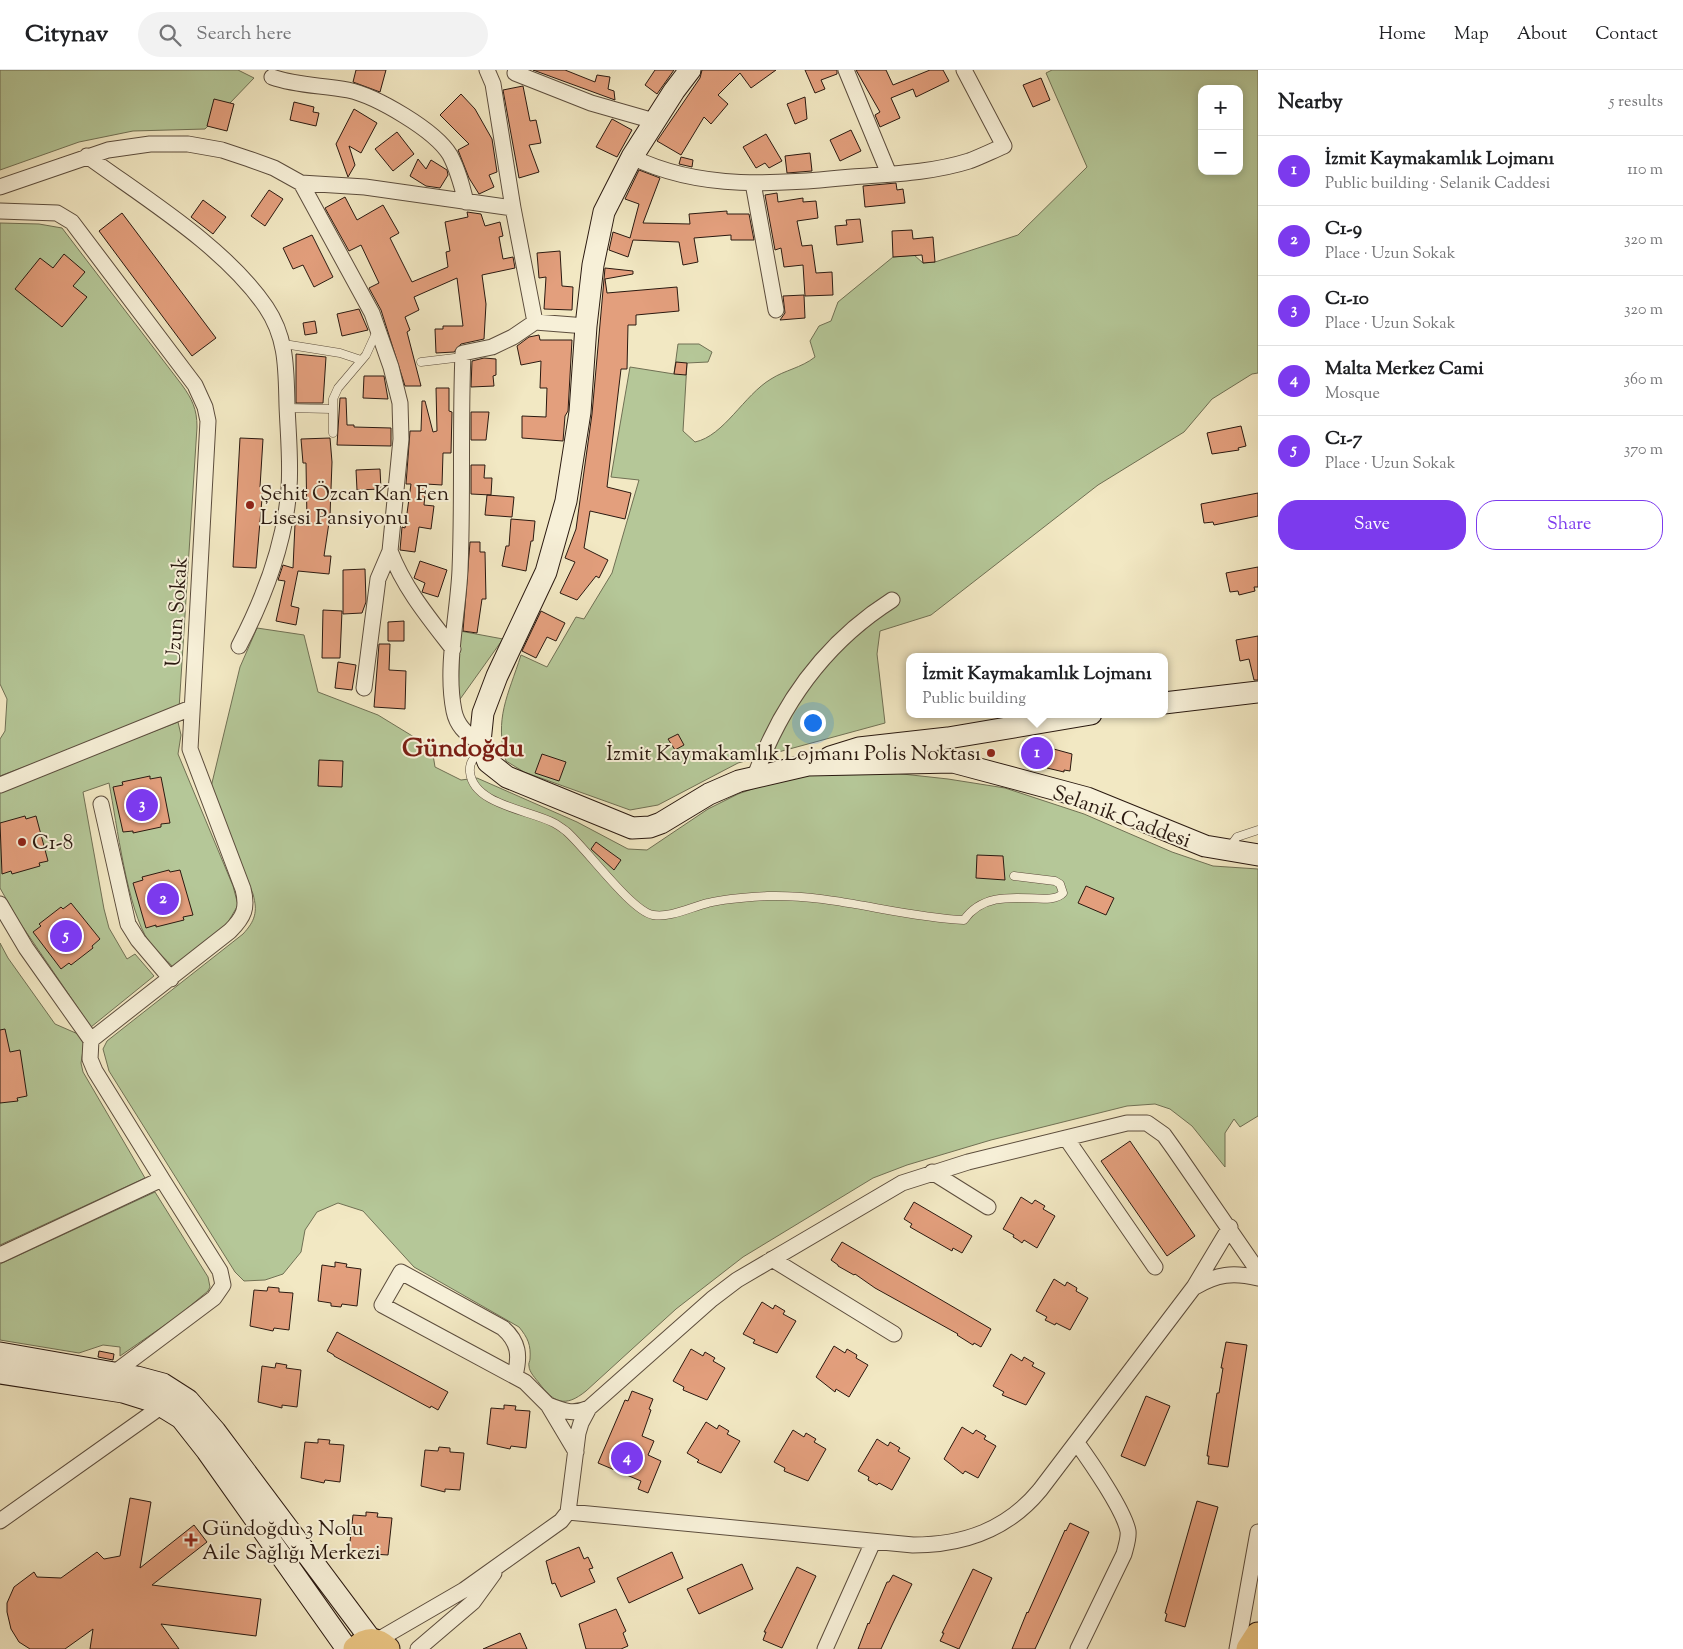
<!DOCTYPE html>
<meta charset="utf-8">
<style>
body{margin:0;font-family:"Sorts Mill Goudy",serif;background:#f2f2f2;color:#202124}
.controls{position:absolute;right:15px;top:15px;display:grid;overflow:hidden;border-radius:10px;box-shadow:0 2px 8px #0003}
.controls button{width:45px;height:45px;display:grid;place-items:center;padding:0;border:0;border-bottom:1px solid #e0e0e0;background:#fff;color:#202124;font:25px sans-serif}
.you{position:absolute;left:812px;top:652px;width:18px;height:18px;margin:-12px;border:4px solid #fff;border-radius:50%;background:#1a73e8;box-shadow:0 0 0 8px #1a73e833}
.badge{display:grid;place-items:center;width:32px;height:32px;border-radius:50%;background:#7c3aed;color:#fff;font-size:16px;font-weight:700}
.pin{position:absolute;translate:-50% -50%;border:2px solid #fff;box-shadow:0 1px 5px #0006}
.popup{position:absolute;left:906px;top:583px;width:262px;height:65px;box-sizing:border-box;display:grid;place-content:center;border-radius:10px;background:#fff;filter:drop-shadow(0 1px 4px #0005);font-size:16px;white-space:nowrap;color:#757577}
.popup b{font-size:19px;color:#202124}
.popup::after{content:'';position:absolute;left:50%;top:100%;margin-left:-10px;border:10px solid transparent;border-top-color:#fff}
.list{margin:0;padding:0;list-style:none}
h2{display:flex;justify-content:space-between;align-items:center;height:65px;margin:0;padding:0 20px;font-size:21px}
h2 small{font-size:16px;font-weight:400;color:#757577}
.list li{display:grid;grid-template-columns:32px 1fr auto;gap:15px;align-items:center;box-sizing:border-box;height:70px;padding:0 20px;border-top:1px solid #e0e0e0}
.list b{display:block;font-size:19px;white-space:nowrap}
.list p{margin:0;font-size:16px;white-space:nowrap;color:#757577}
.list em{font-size:16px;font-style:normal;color:#757577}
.actions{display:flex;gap:10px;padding:15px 20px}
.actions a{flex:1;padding:11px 0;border:1px solid #7c3aed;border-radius:20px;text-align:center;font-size:18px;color:#7c3aed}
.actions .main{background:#7c3aed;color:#fff}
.icon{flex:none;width:28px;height:28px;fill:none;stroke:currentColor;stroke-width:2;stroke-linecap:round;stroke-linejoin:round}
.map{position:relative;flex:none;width:1258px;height:1579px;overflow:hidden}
header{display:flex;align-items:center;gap:30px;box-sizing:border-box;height:70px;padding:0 25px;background:#fff;border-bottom:1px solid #e0e0e0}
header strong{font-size:24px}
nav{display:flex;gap:28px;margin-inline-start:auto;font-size:18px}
.search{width:350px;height:45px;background:#f2f2f2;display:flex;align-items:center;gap:12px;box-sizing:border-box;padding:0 18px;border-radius:28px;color:#757577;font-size:19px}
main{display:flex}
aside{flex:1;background:#fff}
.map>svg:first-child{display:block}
.green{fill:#b5c798;stroke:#707054;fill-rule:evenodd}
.building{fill:#e39f7d;stroke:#2a1910}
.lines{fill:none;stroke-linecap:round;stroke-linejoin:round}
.lane-casing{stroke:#5c4d3d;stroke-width:9}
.street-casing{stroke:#5c4d3d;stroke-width:17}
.secondary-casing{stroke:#2a1910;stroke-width:23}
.primary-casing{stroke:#2a1910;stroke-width:27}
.lane{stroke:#f7f0d8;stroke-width:8}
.street{stroke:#f7f0d8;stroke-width:15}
.secondary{stroke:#f7f0d8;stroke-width:21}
.primary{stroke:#e9c482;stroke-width:25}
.poi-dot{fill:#8f2418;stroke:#f7f0d8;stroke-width:2}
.labels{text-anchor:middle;stroke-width:4;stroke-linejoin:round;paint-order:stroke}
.poi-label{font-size:21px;fill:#2a1910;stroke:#f7f0d8;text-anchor:start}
.street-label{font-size:21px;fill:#2a1910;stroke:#f7f0d8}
.district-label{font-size:26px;font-weight:bold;fill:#7a1f14;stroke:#f7f0d8}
</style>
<header>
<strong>Citynav</strong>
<div class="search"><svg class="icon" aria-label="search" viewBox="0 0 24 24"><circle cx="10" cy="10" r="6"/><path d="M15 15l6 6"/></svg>Search here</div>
<nav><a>Home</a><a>Map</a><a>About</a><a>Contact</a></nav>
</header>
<main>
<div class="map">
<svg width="1258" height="1579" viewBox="0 0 1258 1579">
<rect width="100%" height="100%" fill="#f2e8c3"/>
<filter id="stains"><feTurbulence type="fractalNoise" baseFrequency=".004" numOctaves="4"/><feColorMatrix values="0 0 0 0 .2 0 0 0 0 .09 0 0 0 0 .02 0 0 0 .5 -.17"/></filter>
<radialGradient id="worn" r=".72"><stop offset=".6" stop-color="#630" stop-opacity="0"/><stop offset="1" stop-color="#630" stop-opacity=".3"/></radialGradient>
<path class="green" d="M0,0h238l16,8 -49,51 -72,2 -54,11 -79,28z
M1052,0h206v303l-6,1 -40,25 -28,33 -86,53 -167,130 -51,16 -3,23 8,69 -147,40 -80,42 -28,5 -106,-38 -18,-11c-12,-43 2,-65 15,-106l26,12 29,-50 8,2 28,-46 27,-93 -28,-3 19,-110 44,7 4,-30h21l13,8 -4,10 -21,1 -4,68 12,11c29,-6 49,-47 76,-63 14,-9 30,-11 44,-22l-5,-16 9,-15 12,-5 7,-19 55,-45 21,-2 9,8 12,-1 83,-27 69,-68 -41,-94zM1202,19h37v82h-37z
M0,153l39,1 23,4 120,157c10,14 15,24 15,42l-18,282 -179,67v-37l5,-8 2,-32 -7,-15z
M257,558l47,7 14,57 60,23 54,33 3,19 26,13 16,-2 100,44 51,27 19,1 61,-41 30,-15 40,-14 55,-8 42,-1 73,8 57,9 79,26 88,38 41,14 45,3v247l-18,11 -6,-8 -9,14v34l-33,-41 -22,-17 -15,-5 -28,2 -136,34 -84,25 -34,13 -130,79 -67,52 -90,82c-21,17 -32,12 -47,-8 -3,-4 -10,-11 -10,-17 -1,-2 1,-5 1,-7 1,-14 -2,-21 -11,-32l-105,-60 -51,-56 -25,-8 -21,9 -12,18 -4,22 -18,22 -18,6 -21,1 -9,-9 -126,-201 -6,-22 4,-8 136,-107c12,-13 15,-22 10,-40l-42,-107 29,-120z
M460,561l43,8 -45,63z
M178,652l3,13 -3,19 55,132 5,19 -11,19 -54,43c-7,-8 -17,-16 -24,-25 -22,-33 -32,-118 -40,-159l-26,9 21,117 5,19 18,31 8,-5 19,22 -63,51 -73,-107 -18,-32v-97z
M0,873l8,15 47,66 23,10 6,10 -3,19 2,9 62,106 -145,67z
M155,1122l53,85 2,10 -2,4 -30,25 -58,40v-9l-17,-2 -24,8 -79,-13v-76z"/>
<path class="building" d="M356,0h30l-6,22 -27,-10z
M533,0h32l30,12 2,-7 13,2 -2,12 6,2 1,9z
M655,0h19l-17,24 -12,-9z
M702,0h74l-25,18 -11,-15 -22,22 10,9 -17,20 -7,-7 -23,38 -24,-14 43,-63z
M805,0h32v4l-16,6 4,9 -10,4z
M856,0h30l7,15 37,-15h13l6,11 -33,16 -3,-8 -22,9 9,20 -20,9 -5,-12 5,-3z
M1041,8l9,22 -17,7 -10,-22z
M523,16l7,35 6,-1 5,23 -12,2 10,27 -20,6 -16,-88z
M461,24l14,15 17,30 5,33 -8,3 5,12 -15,7 -10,-16 -11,-28 11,-6 -29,-29z
M805,27l2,22 -12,5 -8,-20z
M214,29l20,5 -7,27 -20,-5z
M294,32l20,5 -1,5 6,1 -3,13 -26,-6z
M354,39l23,14 -16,30 -12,-7 6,19 -7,12 -12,-33z
M612,49l20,11 -15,27 -21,-10z
M851,60l10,21 -21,10 -10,-21z
M397,62l17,22 -21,17 -18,-22z
M766,64l16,27 -13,7 -4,-5 -9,5 -13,-21z
M810,83l2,18 -25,2 -2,-17z
M681,87l12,3 -1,7 -13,-3z
M418,89l8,10 5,-9 16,10 1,5 -8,13 -14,-2 -16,-10z
M639,100l21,8 -17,45 47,1 -1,-10 38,-3v3h22l5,26h-23v-5l-37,3 4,24 -15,3 -4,-23 -46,-2 -5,17 -19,-7 4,-18 17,6 9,-34 -14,-5z
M896,113l1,7 6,-1 2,14 -40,4 -2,-21z
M269,120l14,9 -18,27 -14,-10z
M777,123l1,9 25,-4v4l13,-1 2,17 -21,3 5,25 10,-1 4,28 16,-1 1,23 -28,1 -2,-31 -19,2 -3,-19 -6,2 -10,-55z
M345,127l12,23 26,-15 16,28 -9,5 22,44 36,-15 -2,-15 4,-1 -5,-29 23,-5 -1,-5 14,2 4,12 15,-4 3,14 -4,1 4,22 10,-2 2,11 -33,7 4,29 -2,35 -23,5 -7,8 -18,1 -1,-24h8v-3h20l-6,-48 -43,19 5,13 -14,7 5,13 -3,2 14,54h-16l-24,-76 -12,-22 10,-5 -18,-38 -12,6 -24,-43z
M203,130l23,17 -13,17 -22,-17z
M122,143l94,125 -24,18 -93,-125z
M860,149l3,23 -26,3 -2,-19 12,-1 -1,-5z
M912,160l1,9 20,-2 2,25 -12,1 -1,-8 -29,2 -1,-26z
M312,165l21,42 -19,10 -11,-22 -10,4 -10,-21z
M560,181l2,35 11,1 -1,23 -28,-1 2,-32 -7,1 -2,-25z
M64,184l21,18 -12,14 14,11 -25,30 -47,-38 25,-31 13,10z
M605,198l28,3v3l-28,5 2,14 70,-6 2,24 -43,4v10h-8l-1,44h-6l-14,118 24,6 -6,26 -35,-8 -6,37 24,12 -9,18 -3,-2 -19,24 -17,-7 15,-31 -10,-4 11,-29 16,-115z
M804,225l1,23 -25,2 5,-7 -2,-17z
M359,239l9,21 -26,6 -5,-22z
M315,251l2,12 -12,2 -2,-12z
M539,265l1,5h32l-4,71 -3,5 -2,25 -41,-3v-22l24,1 1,-29h-7l1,-27 -20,4 -4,-19 12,-9z
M296,284l30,3 -3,46h-27z
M484,288l12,1v16l-3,1 1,10 -23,1 1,-26z
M676,292l11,1 -1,12 -12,-1z
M364,306h20l4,23 -25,-1z
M436,318h13v23l3,1 -1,41h-8l-1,32 -16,-1 -2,21 10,1 -3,23 -12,-2 -4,25 -15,-2 2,-23 3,1 6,-44h-5l4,-53h11l1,-30h3l8,31 4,-1z
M340,328h6l1,27h7v2l37,1v18l-54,-1z
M471,342h18l-3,28h-15z
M1241,356l5,20 -8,2 1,2 -27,4 -5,-21z
M240,368l23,1 -3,48h3l-7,81 -23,-1z
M330,368l2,24 -2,54 -6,40h7l-2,18 -31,-3 -7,35 8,2 -3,17 -20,-4 9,-40 -7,-1 5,-15 10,3 2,-44 7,1v-3h5l-1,-59h-3l-2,-24z
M471,395h14l-1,13h8l-1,17 -20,-1z
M380,399l1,20 -24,1 -1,-20z
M1258,423v23l-44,9 -1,-3 -9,1 -3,-19z
M487,425l27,2 -2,20 -27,-2z
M511,449l24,2 -2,20h-2l-5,30 -24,-5 4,-20h3z
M470,472h10v10h5l1,47h-4l-5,34 -14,-2z
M420,491l27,9 -9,27 -16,-5 3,-9 -11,-5z
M1258,497v20h-4l1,4 -16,4 -1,-4 -8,1 -4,-19z
M365,499l1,33 -4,11 -19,1v-44z
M323,540l19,1 -2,47h-18z
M541,541l24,12 -9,18 -9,-4 -11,21 -14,-7z
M404,551v20h-16v-19z
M1258,566v44h-4l-5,-21 -9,2 -4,-21z
M379,574h11l-1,26 17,1 -1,38 -31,-2z
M338,592l18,3 -4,25 -17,-2z
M678,664l6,11 -9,5 -7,-11z
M1050,678l22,6 -2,17 -6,-1v2l-17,-4z
M542,684l24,8 -7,19 -24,-8z
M319,690l24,1 -1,26 -24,-1z
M150,706v3l11,-2 9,46 -9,1v3l-28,6v-2l-10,1 -10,-45 10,-2 -1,-3z
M25,746l1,3 10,-3 12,45 -9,2 1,3 -28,8 -1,-3 -9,3 -2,-51z
M596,772l25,18 -7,10 -23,-21z
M977,785l26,1 2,24 -29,-2z
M169,800l1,2 10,-2 13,45 -10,2 1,3 -28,7v-2l-10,3 -13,-45 10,-3 -1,-3z
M1086,816l28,12 -8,17 -28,-12z
M71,833l29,36 -8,7 1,2 -22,17 -2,-2 -8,6 -28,-37 8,-6 -2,-2 22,-17 2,2z
M5,959l5,23 10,-2 7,46 -10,2 1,3 -18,2v-73z
M1130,1071l65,95 -28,20 -66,-95z
M1021,1127l11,7 3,-4 10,6 -2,3 12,7 -18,32 -13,-8 -2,3 -4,-3 -5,-3 1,-2 -11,-6z
M914,1132l58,34 -10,17 -9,-5 -1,3 -42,-24 2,-3 -8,-5z
M842,1172l149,87 -10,18 -7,-4 -1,2 -16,-10 1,-1 -83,-46 -20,-14 -1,1 -16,-9v-1l-7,-5z
M335,1192l12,2 -1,3 15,2 -4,37 -15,-2 -1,3 -10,-1v-3l-13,-2 4,-36 13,2z
M1054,1209l11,7 2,-4 10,6 -1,3 12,7 -18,32 -14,-7 -1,2 -10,-5 2,-3 -11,-6z
M268,1217l11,1v4l14,1 -4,37 -15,-2 -1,3 -23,-5 4,-36 13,1z
M762,1232l11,7 2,-4 10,6 -2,3 13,7 -19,32 -24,-10 2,-3 -12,-6z
M337,1262l111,60 -10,18 -7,-4 -1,2 -96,-52v-1l-7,-4z
M1226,1272l21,3 -19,122 -20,-3 1,-8h-2l10,-63h2l4,-25h-2z
M834,1276l11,7 2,-4 10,6 -1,3 12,7 -19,32 -13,-8 -1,3 -19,-15z
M691,1279l12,7 2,-4 10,6 -2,3 12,7 -18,32 -24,-10 1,-3 -11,-6z
M99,1281l15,3 -1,6 -15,-3z
M1011,1284l11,7 2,-4 10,6 -2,3 13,7 -19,32 -24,-10 2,-3 -11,-6z
M276,1293l11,2 -1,3 15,2 -4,37 -15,-2v3l-24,-6 4,-36 13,2z
M632,1321l21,8 -4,10 2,1 -9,26 12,5 -6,14 13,6 -13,32 -10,-4 3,-8 -43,-18 27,-63 3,1z
M1146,1326l24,10 -25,60 -24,-10z
M504,1335l12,1 -1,4 15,1 -4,37 -15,-2 -1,3 -23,-5 4,-36 13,1z
M706,1352l11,7 2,-4 10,6 -2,3 13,7 -19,32 -24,-11 2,-2 -12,-7z
M962,1357l11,7 3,-4 10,6 -2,3 12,7 -18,32 -13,-7 -2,3 -19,-15z
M793,1360l11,7 2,-4 10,6 -2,3 12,7 -18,32 -24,-10 1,-3 -11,-6z
M318,1369l12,1 -1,4 15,1 -4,37 -15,-2 -1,3 -23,-5 4,-36 13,1z
M877,1369l11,7 2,-4 10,6 -2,3 12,7 -18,32 -13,-7 -2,2 -9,-5 1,-3 -11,-6z
M439,1377l11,1v4l14,1 -4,37 -15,-1v3l-24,-6 4,-36 13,1z
M130,1428l21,4 -11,66 54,-43 13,17 -55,43 109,14 -5,37 -95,-12 18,25h-89l3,-20 -28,20h-35l-11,-7 -8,-13 -4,-17v-9l7,-16 20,-15 3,5 24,1 36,-26 7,7 16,-3z
M1197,1431l21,6 -33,120 -20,-6 2,-7 -2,-1z
M366,1442l12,1 -1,4 15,1 -4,37 -15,-1 -1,3 -10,-2v-3l-13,-1 4,-36 13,1z
M1070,1453l19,9 -54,117h-23l15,-37 1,1 37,-83 1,1z
M579,1477l5,12 4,-2 5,11 -4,1 6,13 -34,15 -6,-14 -3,1 -6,-23z
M672,1482l11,26 -54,25 -12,-25z
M742,1494l11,25 -54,25 -12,-25z
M797,1497l19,9 -34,72 -19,-8 3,-8h-2z
M973,1499l19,9 -33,71 -19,-8 4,-8h-2z
M893,1505l19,9 -20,41 -11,24h-23l10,-26 1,1 18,-42h2z
M616,1539l10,22 -3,2 5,13 -7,3h-35l-7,-25z
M520,1563l7,16h-44z"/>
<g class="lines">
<g class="lane-casing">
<path id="lane" d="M284,274l56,9 21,7
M421,292l42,-5
M287,338l44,1
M333,363v-34l5,-11 28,-33 11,-24
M482,681c-8,6 -13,11 -12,21 3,33 60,38 84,51 4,2 8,5 12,8 20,17 65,80 87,84 18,3 38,-8 55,-12 19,-5 40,-6 60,-7 66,-2 130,21 196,24 28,-40 85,-10 99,-27l-3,-9 -5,-3 -41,-5
M1229,778l8,-11 21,-7"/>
</g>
<g class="street-casing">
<path id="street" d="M487,0l6,14 20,124 22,114
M846,0l43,104
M515,3l76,30 63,18
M272,7c25,9 50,8 76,13 28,6 87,40 102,65 8,15 12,31 16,47
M87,86c59,43 138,91 179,151 21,31 20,62 21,98 1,28 4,56 2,83 -4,55 -25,110 -50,158
M632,87c69,34 146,27 220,20 38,-3 79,-4 117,-16 11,-4 23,-10 35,-15l-40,-76
M301,113l71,130 19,54 9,36 1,36 -11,112 -12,28 -14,109
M753,113l23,127
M0,117l108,-37 42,-6h38l34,6 27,9 25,9 27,15 64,4 148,21
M0,141l57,2 15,9 123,163 10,22 3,14 -18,328 53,140c5,19 1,28 -13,42l-139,109
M390,481c14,37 39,67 63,98
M480,672c-14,-7 -23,-16 -26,-31 -9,-44 4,-96 6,-141 3,-72 0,-145 3,-217l29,-6 21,-10 22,-15 51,4
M755,706c27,-74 71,-134 137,-176
M0,715l191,-77
M101,734l27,120 10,16 33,39
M0,834l26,44 65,92 -1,19 5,12 67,108 -162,76
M1066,1068l89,129
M932,1102l56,35
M772,1189l122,75
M1195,1217c22,-13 38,-15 63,-9
M114,1303l100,-75 9,-13 -3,-14 -58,-92
M515,1305c5,-19 4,-33 -12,-47l-102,-56 -19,33 143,77 23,23 28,47
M548,1335c15,6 25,10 41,3
M1077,1373c13,18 47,67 51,88 1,7 -2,15 -4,23l-46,95
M568,1442l345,33c51,0 94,-15 127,-55l154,-203 36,-60
M0,1451l162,-115
M376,1571l88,-51 97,-69 7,-9 10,-79 3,-10 8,-15 123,-109 25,-19 165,-97 66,-21 159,-39h20l17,12 10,14 84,122
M418,1579l55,-47 21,-29
M825,1579l48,-107
M1237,1579l21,-117"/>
</g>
<g class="secondary-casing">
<path id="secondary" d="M690,0l-16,21 -42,66 -28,55 -11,53 -7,61 -6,86 -14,89 -20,71 -49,104 -14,37 -3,29 8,20 19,15 125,51 18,-1 11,-4 48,-29 30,-13 69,-16 145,-3 134,36 118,48 53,9
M1164,633l94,-11
M830,687l29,-9 89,-10 143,-24
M0,1283l137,24 26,7 25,16 27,31 157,210
M0,1303l123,19 32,10 26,16 26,33 140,198"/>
</g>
<g class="primary-casing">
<path id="primary" d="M356,1579c11,-10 20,-10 31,0
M1249,1579l9,-14"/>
</g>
<use href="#lane" class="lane"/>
<use href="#street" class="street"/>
<use href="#secondary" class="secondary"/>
<use href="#primary" class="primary"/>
</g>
<g class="poi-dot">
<circle cx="250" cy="435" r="5"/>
<circle cx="991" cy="683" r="5"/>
<circle cx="22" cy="772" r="5"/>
<path d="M188.5 1462.5h5v5h5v5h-5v5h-5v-5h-5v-5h5z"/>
</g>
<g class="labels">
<g class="poi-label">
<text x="260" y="430">Şehit Özcan Kan Fen<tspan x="260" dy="24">Lisesi Pansiyonu</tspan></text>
<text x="981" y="690" text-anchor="end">İzmit Kaymakamlık Lojmanı Polis Noktası</text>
<text x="32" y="779">C1-8</text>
<text x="202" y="1465">Gündoğdu 3 Nolu<tspan x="202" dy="24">Aile Sağlığı Merkezi</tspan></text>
</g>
<g class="street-label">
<text transform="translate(176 542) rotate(-86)" y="7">Uzun Sokak</text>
<text transform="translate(1122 746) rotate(20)" y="7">Selanik Caddesi</text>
</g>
<g class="district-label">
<text x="463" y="686">Gündoğdu</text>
</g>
</g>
<rect width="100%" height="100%" filter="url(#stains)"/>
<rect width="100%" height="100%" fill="url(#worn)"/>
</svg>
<div class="controls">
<button>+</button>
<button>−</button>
</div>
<div class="you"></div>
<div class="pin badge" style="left:1037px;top:683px">1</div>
<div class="popup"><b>İzmit Kaymakamlık Lojmanı</b>Public building</div>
<div class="pin badge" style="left:163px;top:829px">2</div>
<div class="pin badge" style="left:142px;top:735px">3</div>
<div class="pin badge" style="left:627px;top:1388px">4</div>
<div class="pin badge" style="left:66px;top:866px">5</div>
</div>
<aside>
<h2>Nearby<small>5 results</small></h2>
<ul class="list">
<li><span class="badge">1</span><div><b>İzmit Kaymakamlık Lojmanı</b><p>Public building · Selanik Caddesi</p></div><em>110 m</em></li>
<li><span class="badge">2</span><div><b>C1-9</b><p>Place · Uzun Sokak</p></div><em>320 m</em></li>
<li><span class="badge">3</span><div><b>C1-10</b><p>Place · Uzun Sokak</p></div><em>320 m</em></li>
<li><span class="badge">4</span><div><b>Malta Merkez Cami</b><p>Mosque</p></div><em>360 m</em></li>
<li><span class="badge">5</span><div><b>C1-7</b><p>Place · Uzun Sokak</p></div><em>370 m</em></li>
</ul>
<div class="actions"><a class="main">Save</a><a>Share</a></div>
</aside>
</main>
